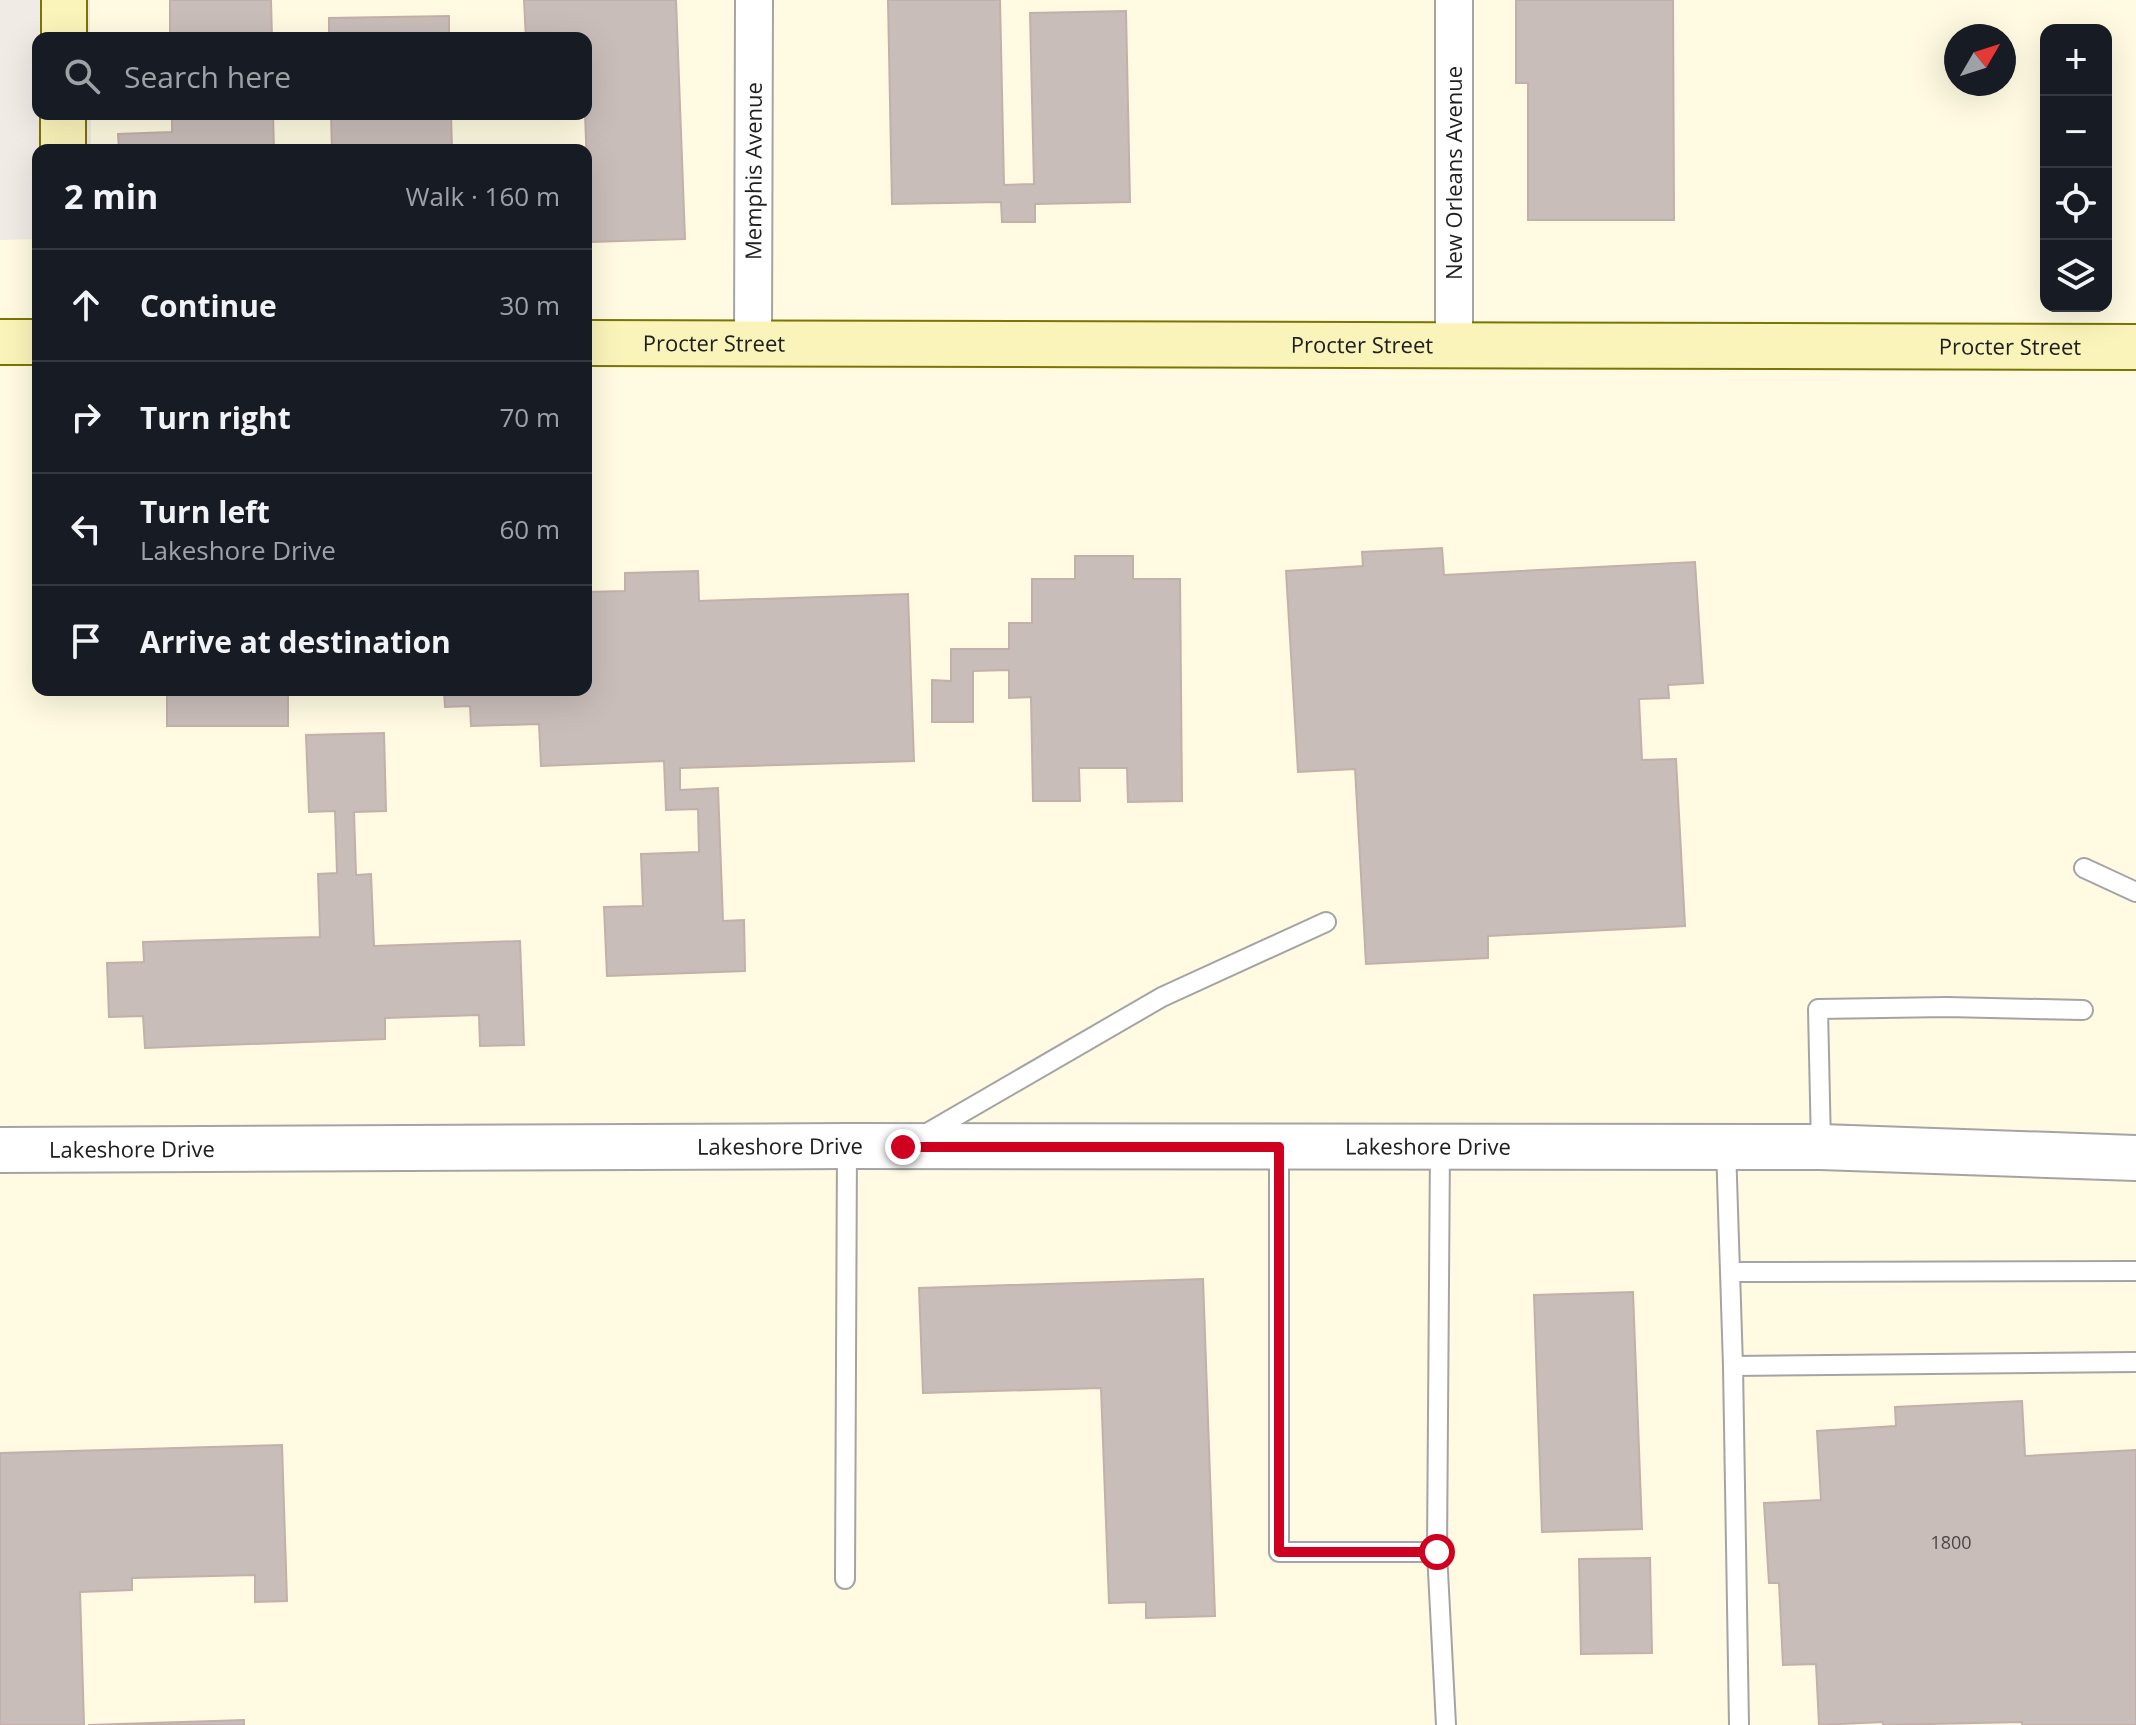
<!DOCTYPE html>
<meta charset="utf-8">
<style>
body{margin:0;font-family:"Open Sans",sans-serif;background:#242831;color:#f1f3f6}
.controls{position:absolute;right:24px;top:24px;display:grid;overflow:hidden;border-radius:16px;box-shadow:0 8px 32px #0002}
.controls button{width:72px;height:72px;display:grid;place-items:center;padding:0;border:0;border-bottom:2px solid #363941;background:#171b24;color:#f1f3f6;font:40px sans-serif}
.compass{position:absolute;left:1944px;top:24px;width:72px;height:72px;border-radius:50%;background:#171b24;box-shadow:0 8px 32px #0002;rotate:51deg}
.stop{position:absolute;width:24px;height:24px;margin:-18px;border:6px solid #d00021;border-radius:50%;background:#fff}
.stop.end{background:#d00021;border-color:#fff;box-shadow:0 2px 8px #0008}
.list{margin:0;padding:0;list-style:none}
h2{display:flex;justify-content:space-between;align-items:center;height:104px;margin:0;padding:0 32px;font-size:34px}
h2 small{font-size:26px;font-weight:400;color:#9ea1a6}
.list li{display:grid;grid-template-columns:52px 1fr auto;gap:24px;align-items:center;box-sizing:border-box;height:112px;padding:0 32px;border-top:2px solid #363941}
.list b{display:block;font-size:30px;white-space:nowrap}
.list p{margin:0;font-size:26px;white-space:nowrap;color:#9ea1a6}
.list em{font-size:26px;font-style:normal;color:#9ea1a6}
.icon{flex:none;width:44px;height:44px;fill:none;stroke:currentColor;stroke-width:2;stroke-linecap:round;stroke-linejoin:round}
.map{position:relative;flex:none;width:2136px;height:1725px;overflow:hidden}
.search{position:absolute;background:#171b24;box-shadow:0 8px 32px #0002;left:32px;top:32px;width:560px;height:88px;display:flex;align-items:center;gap:20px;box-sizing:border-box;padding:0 28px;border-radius:16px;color:#9ea1a6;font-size:30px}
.panel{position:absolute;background:#171b24;box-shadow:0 8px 32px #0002;left:32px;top:144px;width:560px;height:552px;border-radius:16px}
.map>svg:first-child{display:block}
.education{fill:#fffae1;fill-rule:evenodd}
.building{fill:#c9bdb9;stroke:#c3b0a8;stroke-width:2}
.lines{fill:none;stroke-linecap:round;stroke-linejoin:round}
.service-casing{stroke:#a4a4a4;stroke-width:22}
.minor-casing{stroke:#a4a4a4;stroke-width:40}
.tertiary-casing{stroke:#a4a4a4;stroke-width:48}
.secondary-casing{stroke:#7b7503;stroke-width:48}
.service{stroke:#fff;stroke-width:18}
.minor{stroke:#fff;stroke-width:36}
.tertiary{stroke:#fff;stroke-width:44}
.secondary{stroke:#fbf4ba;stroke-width:44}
.route{stroke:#d00021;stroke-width:10}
.labels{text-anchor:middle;stroke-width:8;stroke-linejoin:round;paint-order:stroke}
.number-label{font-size:18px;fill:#4a4746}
.street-label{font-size:22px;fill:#202020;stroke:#fff}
</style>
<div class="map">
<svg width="2136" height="1725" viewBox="0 0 2136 1725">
<rect width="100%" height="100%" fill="#f1ebe6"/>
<path class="education" d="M90,0h2046v1725h-2136v-1485l38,-1v451h548v-540h-495v-36h495v-76h-496zM2046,30h60v276h-60zM1956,36h48v48h-48z"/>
<path class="building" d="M170,0h101l1,38h-102z
M524,0h152l9,239 -95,3 -5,-128 1,-76h-60z
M888,0h112l4,185 30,-1 -4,-171 96,-2 4,191 -95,2v18h-33l-1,-20 -109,2z
M1516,0h157l1,220h-146v-137h-12z
M449,16v22h-120v-20z
M172,114h101l1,36h-155l-1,-16 54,-2z
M331,114h120l1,36h-120z
M1442,548l2,27 251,-13 8,121 -35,2 1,13 -30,1 3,61 34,-1 9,167 -197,10v22l-122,6 -11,-195 -57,3 -12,-201 77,-5 -1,-14z
M1075,556h58v23h47l2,222 -54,1 -1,-34h-48l1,33h-47l-2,-104 -22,1v-28l-36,1v51h-41v-42l19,1v-32h58v-26h23v-44h43z
M698,571l1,30 209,-7 6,167 -234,7v22l38,-2 5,133 21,-1 1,51 -138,5 -3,-69 39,-1 -2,-52 58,-2 -1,-43 -32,1 -2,-49 -123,5 -2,-42 -68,2 -1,-20 -25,1 -1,-17h142v-98l39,-1v-18z
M167,690h121v36h-121z
M384,733l2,78 -32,1 2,63 15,-1 3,72 146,-5 4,104 -44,1 -1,-31 -94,3v21l-240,9 -2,-32 -34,1 -2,-54 37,-1 -1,-20 177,-5 -2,-63 19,-1 -2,-62 -26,1 -3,-77z
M1203,1279l12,337 -69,2v-16l-37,1 -8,-215 -178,5 -4,-105z
M1633,1292l9,237 -100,3 -8,-237z
M2022,1401l3,55 111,-6v275h-114v-3l-139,3v-3l-64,3 -3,-61 -33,1 -4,-82h-10l-5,-80 57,-3 -4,-69 79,-5 -1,-19z
M282,1445l5,156 -32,1v-27l-123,3v12l-52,2 4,133h-84v-272z
M1650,1558l2,95 -71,1 -2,-95z
M244,1720v5h-156z"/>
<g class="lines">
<g class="service-casing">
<path id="service" d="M2084,868l52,24
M922,1136l240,-139 164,-75
M1821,1146l-3,-137 129,-2 136,3
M1279,1147v405h158l9,173
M1726,1147l7,219
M1730,1272l406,-1
M1437,1552l3,-405
M845,1579l2,-433
M1739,1725l-6,-359 403,-4"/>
</g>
<g class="minor-casing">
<g id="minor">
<path id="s1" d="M753,343l1,-343"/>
<path d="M1454,346v-346"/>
</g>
</g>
<g class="tertiary-casing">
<g id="tertiary">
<path id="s2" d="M0,1150l847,-4 974,1 315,11"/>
</g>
</g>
<g class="secondary-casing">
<g id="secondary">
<path d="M64,38v-38"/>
<path d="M63,150v-36"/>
<path d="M0,342h38"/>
<path id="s3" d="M586,343l1550,4"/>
</g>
</g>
<use href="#service" class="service"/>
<use href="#minor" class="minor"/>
<use href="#tertiary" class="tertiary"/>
<use href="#secondary" class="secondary"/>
</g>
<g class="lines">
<path class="route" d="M903,1147h376v405h158"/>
</g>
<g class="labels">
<g class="number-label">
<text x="1951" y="1549">1800</text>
</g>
<g class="street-label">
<text dy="8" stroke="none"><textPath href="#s1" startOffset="172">Memphis Avenue</textPath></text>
<text transform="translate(1454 173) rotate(-90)" y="8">New Orleans Avenue</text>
<text dy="8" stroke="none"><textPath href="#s3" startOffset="128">Procter Street</textPath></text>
<text dy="8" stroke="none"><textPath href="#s3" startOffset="776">Procter Street</textPath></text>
<text dy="8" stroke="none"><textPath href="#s3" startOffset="1424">Procter Street</textPath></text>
<text dy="8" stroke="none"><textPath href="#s2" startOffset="780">Lakeshore Drive</textPath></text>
<text dy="8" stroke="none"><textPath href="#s2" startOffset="1428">Lakeshore Drive</textPath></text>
<text dy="8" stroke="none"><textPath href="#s2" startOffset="132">Lakeshore Drive</textPath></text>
</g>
</g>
</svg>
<div class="controls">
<button>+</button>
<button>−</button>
<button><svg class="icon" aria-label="locate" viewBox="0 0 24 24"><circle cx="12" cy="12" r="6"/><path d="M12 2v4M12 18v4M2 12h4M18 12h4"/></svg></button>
<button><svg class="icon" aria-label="layers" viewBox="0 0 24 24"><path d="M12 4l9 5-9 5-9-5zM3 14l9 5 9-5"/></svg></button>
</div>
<svg class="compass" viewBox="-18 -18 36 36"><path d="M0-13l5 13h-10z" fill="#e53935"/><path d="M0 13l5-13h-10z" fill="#9ea1a6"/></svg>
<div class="stop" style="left:1437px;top:1552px"></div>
<div class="stop end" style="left:903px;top:1147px"></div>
<div class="search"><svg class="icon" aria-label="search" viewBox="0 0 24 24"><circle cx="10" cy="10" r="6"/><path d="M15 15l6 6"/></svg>Search here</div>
<section class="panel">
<h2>2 min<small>Walk · 160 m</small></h2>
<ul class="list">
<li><svg class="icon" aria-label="ahead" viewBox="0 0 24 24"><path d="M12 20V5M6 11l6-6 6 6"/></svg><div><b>Continue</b></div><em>30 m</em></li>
<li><svg class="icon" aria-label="right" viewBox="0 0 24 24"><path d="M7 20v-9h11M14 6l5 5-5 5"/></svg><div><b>Turn right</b></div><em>70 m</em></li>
<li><svg class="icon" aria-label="left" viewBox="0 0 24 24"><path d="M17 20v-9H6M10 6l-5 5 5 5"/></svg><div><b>Turn left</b><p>Lakeshore Drive</p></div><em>60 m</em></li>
<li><svg class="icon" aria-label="arrive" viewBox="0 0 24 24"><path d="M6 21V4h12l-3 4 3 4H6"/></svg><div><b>Arrive at destination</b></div></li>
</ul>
</section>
</div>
